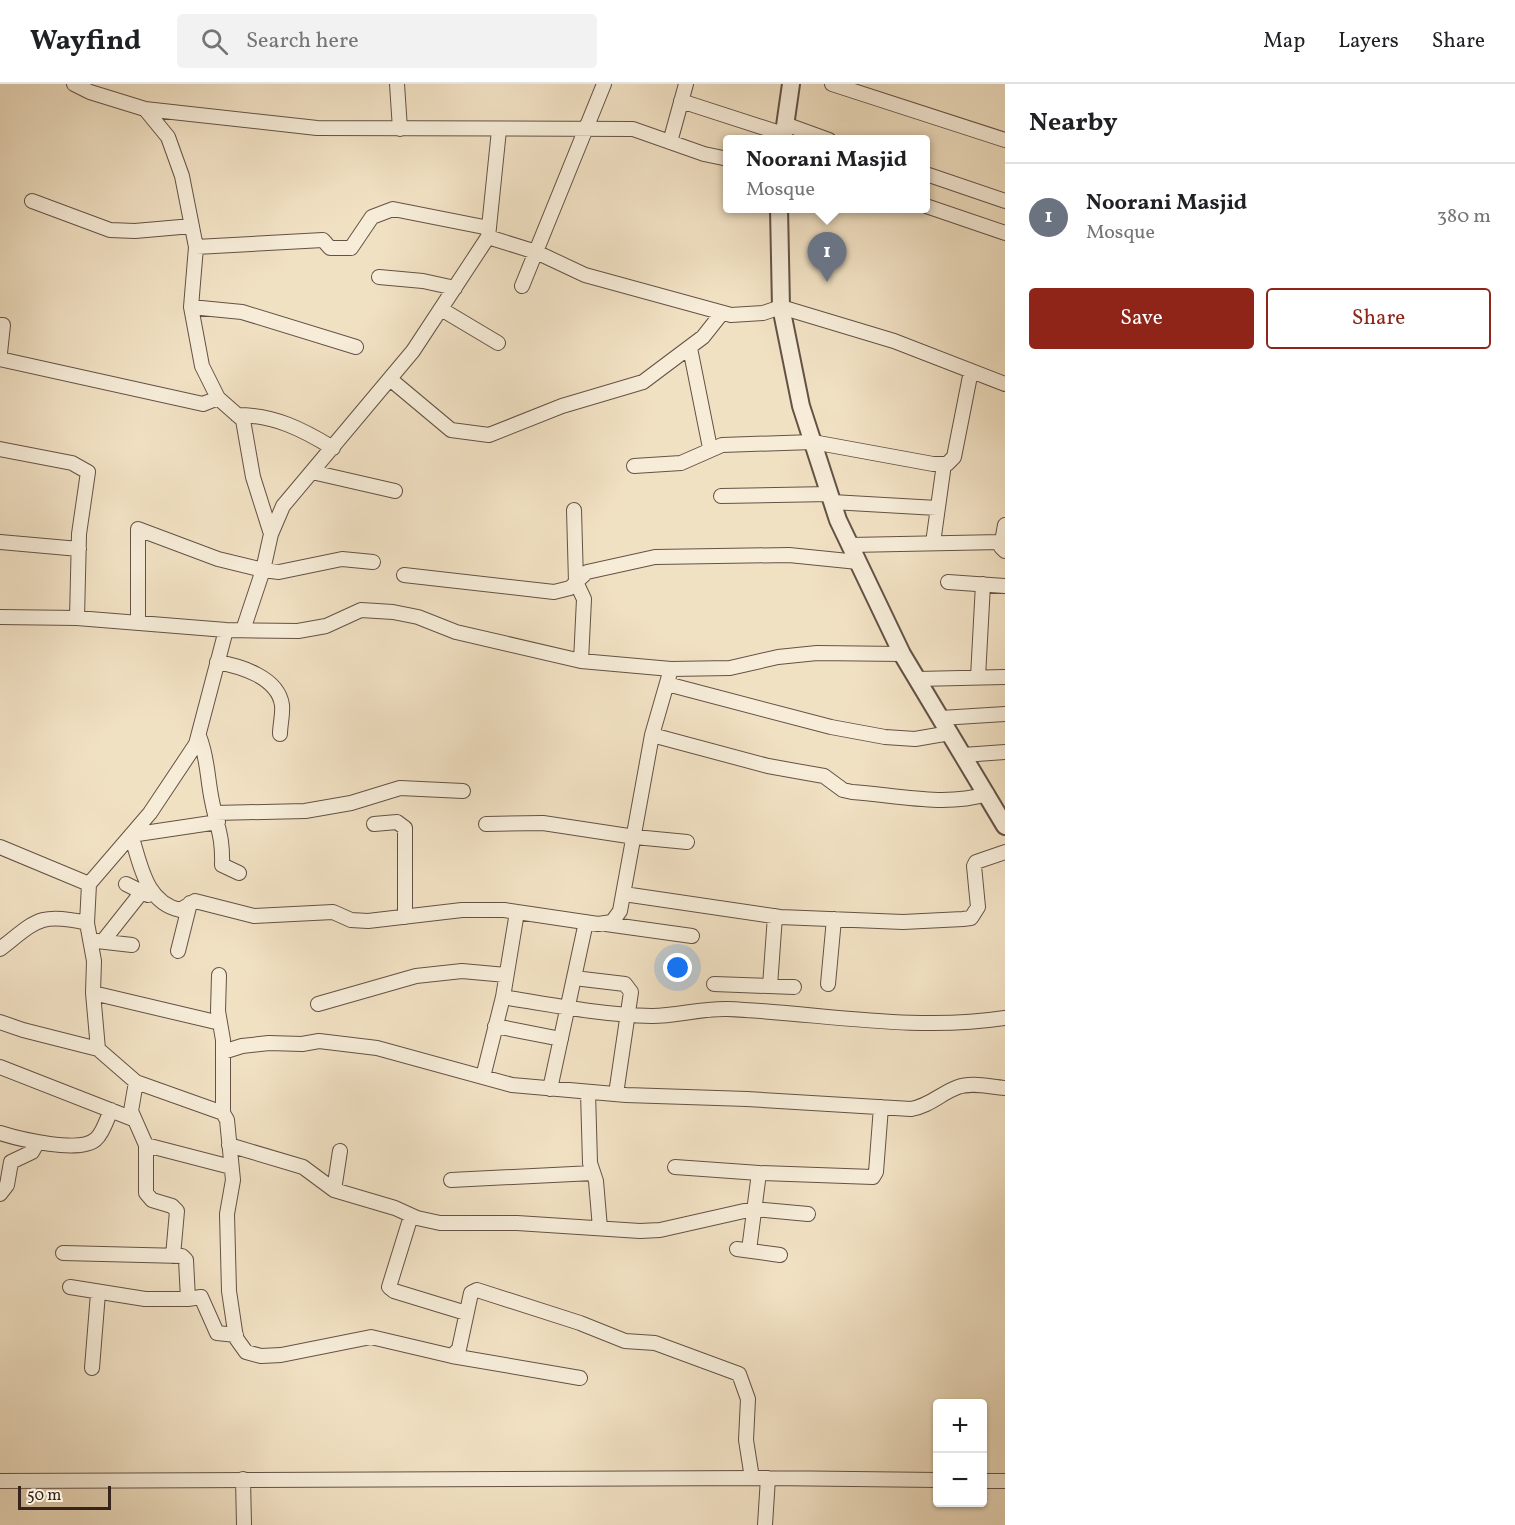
<!DOCTYPE html>
<meta charset="utf-8">
<style>
body{margin:0;font-family:Vollkorn,serif;background:#f2f2f2;color:#202124}
.controls{position:absolute;right:18px;bottom:18px;display:grid;overflow:hidden;border-radius:6px;box-shadow:0 2px 4px #0004}
.controls button{width:54px;height:54px;display:grid;place-items:center;padding:0;border:0;border-bottom:2px solid #e0e0e0;background:#fff;color:#202124;font:30px sans-serif}
.scale{position:absolute;left:18px;bottom:15px;width:93px;box-sizing:border-box;padding-left:6px;border:3px solid #35231c;border-top:0;font-size:16px;line-height:21px;white-space:nowrap;color:#35231c;-webkit-text-stroke:4px #f6ecd8;paint-order:stroke}
.you{position:absolute;left:678px;top:884px;width:21px;height:21px;margin:-15px;border:4px solid #fff;border-radius:50%;background:#1a73e8;box-shadow:0 0 0 9px #1a73e833}
.badge{display:grid;place-items:center;width:39px;height:39px;border-radius:50%;background:#8f2418;color:#fff;font-size:20px;font-weight:700}
.pin{position:absolute;translate:-50% -50px;filter:drop-shadow(0 2px 3px #0008)}
.pin::after{content:'';position:absolute;top:32px;width:21px;height:18px;background:inherit;clip-path:polygon(0 0,100% 0,50% 100%)}
.popup{position:absolute;left:723px;top:51px;width:207px;height:78px;box-sizing:border-box;display:grid;place-content:center;border-radius:6px;background:#fff;filter:drop-shadow(0 2px 4px #0005);font-size:20px;white-space:nowrap;color:#757577}
.popup b{font-size:22px;color:#202124}
.popup::after{content:'';position:absolute;left:50%;top:100%;margin-left:-12px;border:12px solid transparent;border-top-color:#fff}
.list{margin:0;padding:0;list-style:none}
h2{display:flex;justify-content:space-between;align-items:center;height:78px;margin:0;padding:0 24px;font-size:26px}
h2 small{font-size:20px;font-weight:400;color:#757577}
.list li{display:grid;grid-template-columns:39px 1fr auto;gap:18px;align-items:center;box-sizing:border-box;height:108px;padding:0 24px;border-top:2px solid #e0e0e0}
.list b{display:block;font-size:22px;white-space:nowrap}
.list p{margin:0;font-size:20px;white-space:nowrap;color:#757577}
.list em{font-size:20px;font-style:normal;color:#757577}
.actions{display:flex;gap:12px;padding:18px 24px}
.actions a{flex:1;padding:14px 0;border:2px solid #8f2418;border-radius:6px;text-align:center;font-size:21px;color:#8f2418}
.actions .main{background:#8f2418;color:#fff}
.icon{flex:none;width:33px;height:33px;fill:none;stroke:currentColor;stroke-width:2;stroke-linecap:round;stroke-linejoin:round}
.map{position:relative;flex:none;width:1005px;height:1441px;overflow:hidden}
header{display:flex;align-items:center;gap:36px;box-sizing:border-box;height:84px;padding:0 30px;background:#fff;border-bottom:2px solid #e0e0e0}
header strong{font-size:28px}
nav{display:flex;gap:33px;margin-inline-start:auto;font-size:21px}
.search{width:420px;height:54px;background:#f2f2f2;display:flex;align-items:center;gap:15px;box-sizing:border-box;padding:0 21px;border-radius:6px;color:#757577;font-size:22px}
main{display:flex}
aside{flex:1;background:#fff}
.map>svg:first-child{display:block}
.lines{fill:none;stroke-linecap:round;stroke-linejoin:round}
.minor-casing{stroke:#645246;stroke-width:16}
.tertiary-casing{stroke:#645246;stroke-width:20}
.minor{stroke:#f6ecd8;stroke-width:14}
.tertiary{stroke:#f6ecd8;stroke-width:16}
</style>
<header>
<strong>Wayfind</strong>
<div class="search"><svg class="icon" aria-label="search" viewBox="0 0 24 24"><circle cx="10" cy="10" r="6"/><path d="M15 15l6 6"/></svg>Search here</div>
<nav><a>Map</a><a>Layers</a><a>Share</a></nav>
</header>
<main>
<div class="map">
<svg width="1005" height="1441" viewBox="0 0 1005 1441">
<rect width="100%" height="100%" fill="#f1e1c3"/>
<filter id="stains"><feTurbulence type="fractalNoise" baseFrequency=".00333" numOctaves="4"/><feColorMatrix values="0 0 0 0 .2 0 0 0 0 .09 0 0 0 0 .02 0 0 0 .5 -.17"/></filter>
<radialGradient id="worn" r=".72"><stop offset=".6" stop-color="#630" stop-opacity="0"/><stop offset="1" stop-color="#630" stop-opacity=".3"/></radialGradient>
<g class="lines">
<g class="minor-casing">
<path id="minor" d="M74,0l16,8 55,17 172,19 316,1 71,25 24,5
M397,0l3,45
M832,0l173,56
M681,17l102,33
M145,25l23,28 14,39 14,71 -5,60 11,59 16,32 25,22 10,57 18,57
M785,40l44,16
M670,58l16,-58
M926,90l79,27
M32,117l78,29 25,1 57,-5
M926,122l79,27
M488,153l48,15 49,23 146,40 32,-2 18,-6 113,34 111,43
M196,163l127,-7 7,8h21l21,-31 21,-8 96,19
M379,193l44,4 32,7
M522,202l82,-202
M191,223l51,5 114,35
M441,225l57,34
M0,241h3l-3,28
M690,264l20,100
M0,275l203,45 15,-6
M390,295l61,51 38,5 73,-29 81,-24 60,-45 19,-24
M237,331c37,0 65,14 96,33
M0,365l72,14 16,9 -9,62 -2,84
M634,382l47,-3 41,-18 91,-3 120,22h14l7,-7 17,-86
M312,388l83,19
M721,412l109,-2
M832,418l105,6
M574,426l2,72 8,17 -3,62
M1005,441l-4,22 4,4
M0,458l79,7
M933,459l11,-79
M850,461l151,-3
M404,491l150,17 16,-4 17,-16 68,-15 134,-2 69,7
M948,498l57,4
M0,533l77,1 149,12 72,1 28,-5 35,-16 32,2 25,5 38,15 125,29 90,8 59,-1 48,-11 39,-4 85,1
M138,539v-94l80,30 45,11 16,2 63,-13 31,3
M226,546l-30,114 -46,69 -61,71 -2,39 7,38 -1,32 5,56 38,33 87,31 4,7 6,60 -6,34 2,77 7,47 10,14 15,4 20,-1 90,-18 81,19 7,-7 12,-56 6,-3 103,33 45,18 30,2 84,31 9,25 -2,41 6,38
M243,546l20,-60 8,-36 12,-28 130,-155 75,-114 11,-107
M217,578c23,4 61,15 65,43 1,9 -2,20 -2,29
M978,593l5,-93
M917,595l88,-2
M667,600l164,43 54,10 30,2 35,-6
M941,634l64,-4
M652,651l116,31 56,10 19,14 9,2c44,3 92,15 135,2
M199,652c9,22 8,42 13,65 5,26 11,35 10,64l17,8
M963,671l42,-3
M215,729l90,-2 46,-8 49,-15 63,3
M218,738l-87,13c10,30 14,67 49,75l15,-9 59,15 79,-4 18,8 17,1 94,-11h42l94,14 14,-2 8,-11 32,-176 19,-66
M374,740l23,-2 8,6v89
M486,740l57,-1 92,14 52,5
M0,763l89,37
M126,800l22,11
M624,810l156,23 123,5 60,-3 8,-1 7,-11 -4,-41 2,-4 29,-10
M606,840l86,12
M97,857l35,4
M103,857l38,-48
M0,865c36,-28 39,-37 87,-26
M178,867l12,-48
M219,891l-1,36 5,29v73
M574,894l51,6 6,8 -15,102
M714,900l80,3
M828,900l6,-65
M770,902l5,-70
M93,909l127,30
M503,913c49,8 99,18 149,19 25,0 50,-8 76,-7 92,4 186,23 277,9
M318,920l98,-28 46,-5 44,4
M0,938l23,8 75,19
M495,942l66,13
M223,968l19,-6 27,-3 33,1 17,-3 58,7 135,37 114,10 121,4 164,10c19,-3 30,-16 47,-22 14,-5 32,0 47,1
M0,983l133,52
M483,993l20,-80 14,-85
M136,998l-5,29 15,34v48l6,7 20,6 5,5 -4,45
M550,1005l36,-167
M588,1008l2,71 6,18 4,47
M0,1049c19,6 81,21 96,6 7,-6 11,-20 15,-29
M146,1061l85,22
M229,1061l74,22 31,23 61,18 22,10 23,5h77l123,8 20,-1 93,-21 55,5
M675,1083l84,6
M451,1096l142,-7
M334,1106l6,-39
M0,1110l7,-9 4,-23 21,-10 5,-9
M411,1132l-22,71 5,4 72,22
M737,1165l43,6
M749,1166l10,-77 114,4 3,-5 5,-65
M63,1169l119,3 4,4 2,39 13,-2 16,36 19,2
M70,1203l75,12h43
M452,1272l128,22
M92,1284l6,-75
M243,1395l1,46
M0,1397l768,-3 170,2
M982,1397h23
M765,1441l3,-47"/>
</g>
<g class="tertiary-casing">
<path id="tertiary" d="M783,56l8,-56
M779,124l2,99 20,99 37,114 64,134 103,172"/>
</g>
<use href="#minor" class="minor"/>
<use href="#tertiary" class="tertiary"/>
</g>
<rect width="100%" height="100%" filter="url(#stains)"/>
<rect width="100%" height="100%" fill="url(#worn)"/>
</svg>
<div class="controls">
<button>+</button>
<button>−</button>
</div>
<div class="scale">50 m</div>
<div class="you"></div>
<div class="pin badge" style="left:827px;top:198px;background:#6b7280">1</div>
<div class="popup"><b>Noorani Masjid</b>Mosque</div>
</div>
<aside>
<h2>Nearby<small></small></h2>
<ul class="list">
<li><span class="badge" style="background:#6b7280">1</span><div><b>Noorani Masjid</b><p>Mosque</p></div><em>380 m</em></li>
</ul>
<div class="actions"><a class="main">Save</a><a>Share</a></div>
</aside>
</main>
